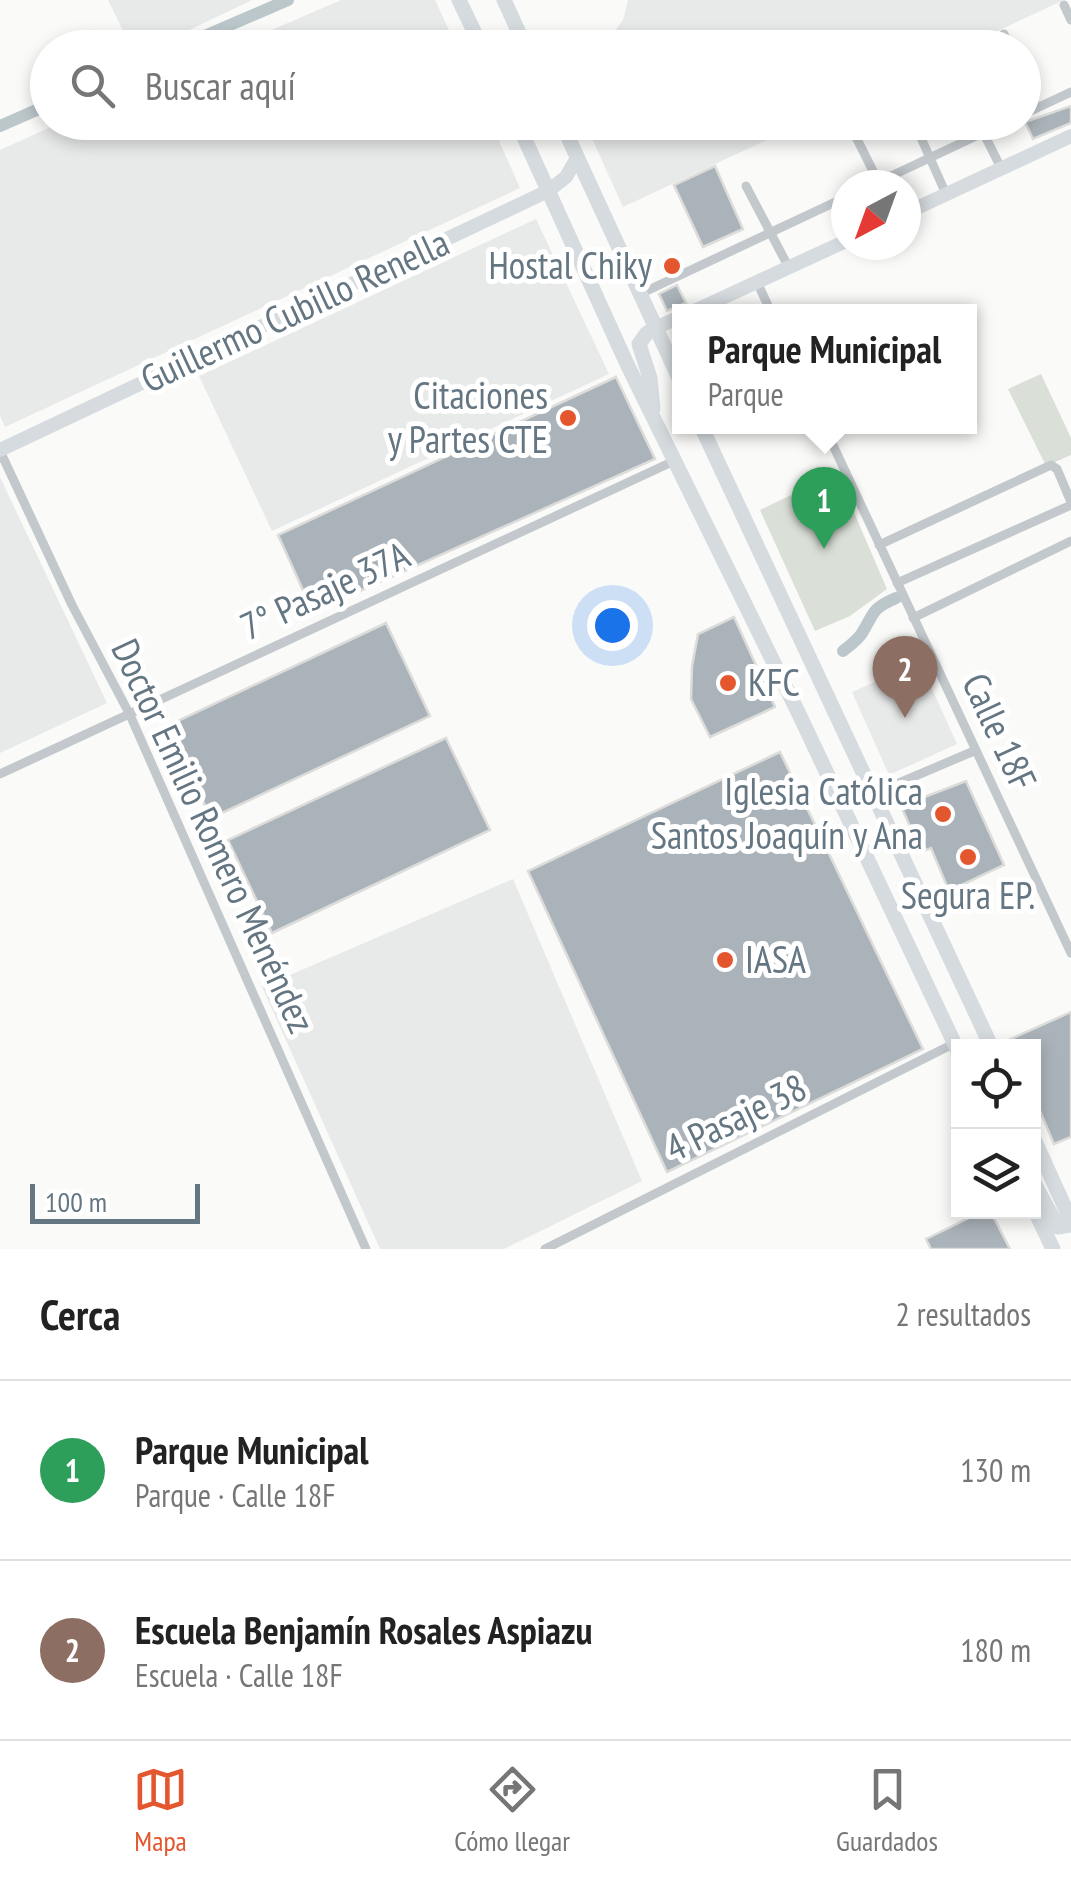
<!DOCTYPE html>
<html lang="es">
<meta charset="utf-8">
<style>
body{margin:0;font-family:"PT Sans Narrow",sans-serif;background:#f6f6f6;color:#222}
.controls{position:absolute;right:30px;bottom:30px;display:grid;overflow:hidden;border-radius:0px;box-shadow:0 5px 15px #0003}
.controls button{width:90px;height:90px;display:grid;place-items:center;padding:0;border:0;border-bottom:2px solid #e0e0e0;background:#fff;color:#222;font:50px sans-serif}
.compass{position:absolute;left:831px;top:170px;width:90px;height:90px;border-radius:50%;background:#fff;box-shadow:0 5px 15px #0003;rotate:221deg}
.scale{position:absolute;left:30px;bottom:25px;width:170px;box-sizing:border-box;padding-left:10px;border:5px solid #657683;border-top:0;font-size:28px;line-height:35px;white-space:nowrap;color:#657683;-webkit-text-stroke:8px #fff;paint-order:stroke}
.you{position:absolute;left:612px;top:625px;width:35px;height:35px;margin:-25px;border:8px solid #fff;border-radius:50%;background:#1a73e8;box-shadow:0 0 0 15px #1a73e833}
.badge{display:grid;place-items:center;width:65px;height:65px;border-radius:50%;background:#e4572e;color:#fff;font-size:32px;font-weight:700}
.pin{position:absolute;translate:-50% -82px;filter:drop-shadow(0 2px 5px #0008)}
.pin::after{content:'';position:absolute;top:52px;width:35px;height:30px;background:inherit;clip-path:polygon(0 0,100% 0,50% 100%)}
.popup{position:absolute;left:672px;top:304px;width:305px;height:130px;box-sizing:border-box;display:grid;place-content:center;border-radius:0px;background:#fff;filter:drop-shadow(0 2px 8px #0005);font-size:32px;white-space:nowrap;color:#767676}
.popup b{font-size:38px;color:#222}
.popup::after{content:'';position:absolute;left:50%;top:100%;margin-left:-20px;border:20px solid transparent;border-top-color:#fff}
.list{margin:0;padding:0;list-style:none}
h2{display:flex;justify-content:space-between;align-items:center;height:130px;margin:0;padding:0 40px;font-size:42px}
h2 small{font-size:32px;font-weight:400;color:#767676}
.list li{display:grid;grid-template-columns:65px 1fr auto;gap:30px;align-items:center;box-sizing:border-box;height:180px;padding:0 40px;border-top:2px solid #e0e0e0}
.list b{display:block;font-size:38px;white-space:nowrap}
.list p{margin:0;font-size:32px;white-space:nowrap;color:#767676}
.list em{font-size:32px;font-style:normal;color:#767676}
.icon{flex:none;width:55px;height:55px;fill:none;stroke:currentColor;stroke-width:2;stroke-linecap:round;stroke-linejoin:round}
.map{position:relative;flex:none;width:1071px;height:1249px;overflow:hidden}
.search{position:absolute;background:#fff;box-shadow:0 5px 15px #0003;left:30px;right:30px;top:30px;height:110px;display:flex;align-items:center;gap:25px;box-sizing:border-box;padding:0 35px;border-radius:55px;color:#767676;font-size:38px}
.sheet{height:490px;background:#fff}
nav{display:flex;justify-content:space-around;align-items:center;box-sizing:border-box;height:140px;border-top:2px solid #e0e0e0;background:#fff;font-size:28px;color:#767676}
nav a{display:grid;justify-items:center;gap:5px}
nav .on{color:#e4572e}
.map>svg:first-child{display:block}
.built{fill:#e8e9e9}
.green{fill:#dadfd7}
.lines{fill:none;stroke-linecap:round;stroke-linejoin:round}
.canal{stroke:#bbc7cb;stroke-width:12}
.building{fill:#aab3b9;stroke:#dcdcda;stroke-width:2.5}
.street{stroke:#c3c8cc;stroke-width:9}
.secondary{stroke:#d6dbdf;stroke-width:14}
.primary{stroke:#d6dbdf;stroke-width:15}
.poi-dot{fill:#e4572e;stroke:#fff;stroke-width:4}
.labels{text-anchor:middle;stroke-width:10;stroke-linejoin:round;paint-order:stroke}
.poi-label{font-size:38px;fill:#657683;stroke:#fff;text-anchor:end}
.street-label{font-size:38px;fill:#657683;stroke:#fff}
</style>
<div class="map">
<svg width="1071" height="1249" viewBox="0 0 1071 1249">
<rect width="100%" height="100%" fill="#fafaf8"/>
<path class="built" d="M108,0h144l-100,48 -21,-1z
M341,0h94l22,47h-224z
M628,0h436l-101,47h-360l20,-27z
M62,122l429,1 29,65 -515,239 -5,-11v-266z
M585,123h218l-180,84z
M536,219l73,155 -337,157 -73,-155z
M0,477l107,226 -107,50z
M920,662l37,82 -68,31 -37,-83z
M513,879l129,302 -138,68h-124l-118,-262z"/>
<path class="green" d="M1041,374l30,64v17l-25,11 -38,-77z
M837,473l50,116 -37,27 -35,15 -55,-121z"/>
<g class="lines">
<path class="canal" d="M177,48l111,-48
M0,126l48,-21
M843,651c6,-5 15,-11 19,-18 13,-21 9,-24 34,-35"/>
</g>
<path class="building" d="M1071,106v17l-38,16 -8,-17z
M715,166l28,63 -40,18 -29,-62z
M677,285l9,18 -19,8 -8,-17z
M616,377l39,82 -342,153 -35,-77z
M734,617l41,90 -65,30 -19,-38 1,-33 6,-32z
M386,623l44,93 -219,102 -44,-92z
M446,738l44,92 -218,103 -44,-93z
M780,752l143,297 -256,123 -139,-301z
M966,781l38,84 -55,26 -18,-43 -10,4 -20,-46z
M1071,1012v125l-17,7 -20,-47v-51h-32v-3z
M981,1212h10l19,37h-79l-5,-10z"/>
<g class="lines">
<path class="street" d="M1064,5l7,15
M1004,34l6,14
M1024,78l13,30
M1024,114l47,-22
M914,122l32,72
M978,122l23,46
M853,131l27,54
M872,185l134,-63
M746,186l43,82
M757,282l14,30
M640,294l206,-97
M824,426l247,527
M0,451l72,154 58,110 236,534
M879,545l172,-80 6,4 14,33
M897,583l174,-78
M913,618l158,-77
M0,774l674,-313
M873,794l101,-43
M545,1249l410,-206"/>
<path class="secondary" d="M906,213l165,-77
M692,312l154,-71
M656,328l23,-11
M0,450l548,-259 18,-14 11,-19"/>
<path class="primary" d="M459,0l23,48
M504,0l22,48
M517,122l110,242 172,350 159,337
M561,122l118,256
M653,409l-3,-31 -11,-34 8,-11 9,-5
M701,426l290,620
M1034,1139l37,82
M1034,1183l24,44 13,-2
M1034,1209l19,40"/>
</g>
<g class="poi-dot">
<circle cx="672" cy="266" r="10"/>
<circle cx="568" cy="418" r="10"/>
<circle cx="728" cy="683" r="10"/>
<circle cx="943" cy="814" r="10"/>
<circle cx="968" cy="857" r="10"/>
<circle cx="725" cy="960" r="10"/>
</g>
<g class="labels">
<g class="poi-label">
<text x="652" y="279">Hostal Chiky</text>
<text x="548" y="409">Citaciones<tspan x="548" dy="44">y Partes CTE</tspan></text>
<text x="748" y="696" text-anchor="start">KFC</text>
<text x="923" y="805">Iglesia Católica<tspan x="923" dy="44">Santos Joaquín y Ana</tspan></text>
<text x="968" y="909" text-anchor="middle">Segura EP.</text>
<text x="745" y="973" text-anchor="start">IASA</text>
</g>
<g class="street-label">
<text transform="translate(295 311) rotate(-25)" y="13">Guillermo Cubillo Renella</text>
<text transform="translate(325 591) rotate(-25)" y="13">7° Pasaje 37A</text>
<text transform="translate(999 732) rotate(65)" y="13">Calle 18F</text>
<text transform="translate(213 836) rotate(65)" y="13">Doctor Emilio Romero Menéndez</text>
<text transform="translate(736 1118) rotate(-26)" y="13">4 Pasaje 38</text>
</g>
</g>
</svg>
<div class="controls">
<button><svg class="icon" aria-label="locate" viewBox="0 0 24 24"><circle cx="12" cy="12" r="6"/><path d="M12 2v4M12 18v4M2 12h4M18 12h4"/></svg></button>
<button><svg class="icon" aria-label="layers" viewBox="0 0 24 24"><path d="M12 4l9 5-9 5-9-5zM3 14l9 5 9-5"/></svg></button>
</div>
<svg class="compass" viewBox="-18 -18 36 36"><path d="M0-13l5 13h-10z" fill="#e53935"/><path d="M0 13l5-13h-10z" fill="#767676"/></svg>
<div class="scale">100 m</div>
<div class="you"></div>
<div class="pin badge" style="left:824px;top:549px;background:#2e9e5b">1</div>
<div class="popup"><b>Parque Municipal</b>Parque</div>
<div class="pin badge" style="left:905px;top:718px;background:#8d6e63">2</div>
<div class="search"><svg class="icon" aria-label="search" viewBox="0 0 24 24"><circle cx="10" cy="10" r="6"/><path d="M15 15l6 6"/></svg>Buscar aquí</div>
</div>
<section class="sheet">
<h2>Cerca<small>2 resultados</small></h2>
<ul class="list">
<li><span class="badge" style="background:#2e9e5b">1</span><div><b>Parque Municipal</b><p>Parque · Calle 18F</p></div><em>130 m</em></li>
<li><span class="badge" style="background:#8d6e63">2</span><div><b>Escuela Benjamín Rosales Aspiazu</b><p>Escuela · Calle 18F</p></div><em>180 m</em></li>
</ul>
</section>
<nav>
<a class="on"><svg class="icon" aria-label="map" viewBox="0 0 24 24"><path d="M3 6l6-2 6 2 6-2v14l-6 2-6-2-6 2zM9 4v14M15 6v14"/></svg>Mapa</a>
<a><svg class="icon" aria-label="directions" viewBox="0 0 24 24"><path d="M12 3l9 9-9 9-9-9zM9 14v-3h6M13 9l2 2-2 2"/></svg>Cómo llegar</a>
<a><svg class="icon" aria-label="saved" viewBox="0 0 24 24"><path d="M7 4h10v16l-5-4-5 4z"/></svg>Guardados</a>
</nav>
